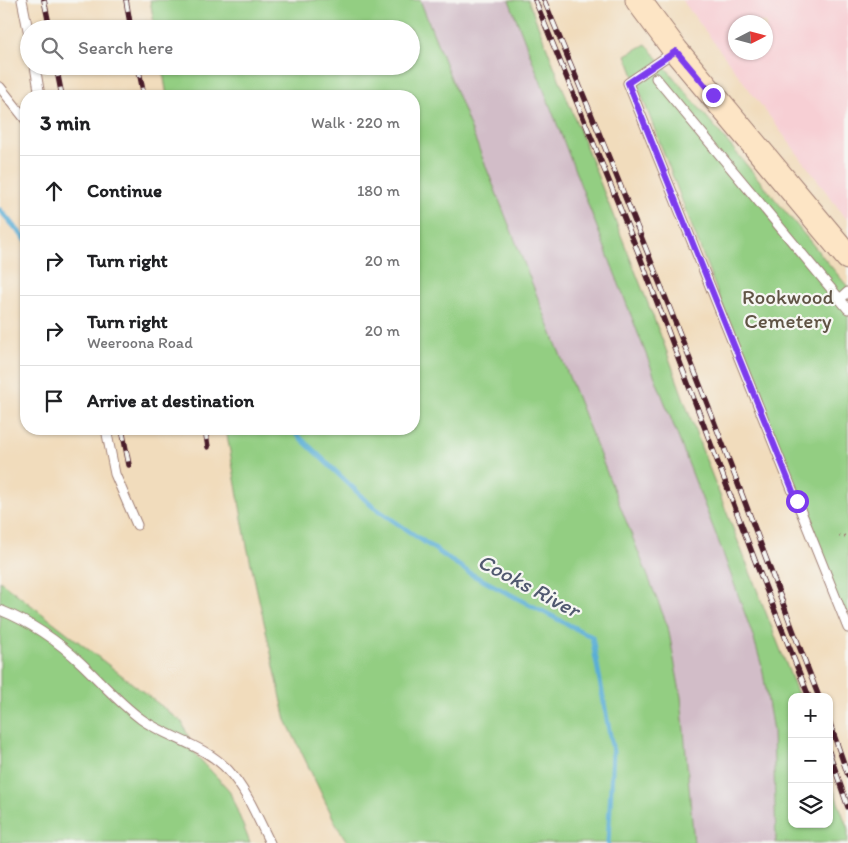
<!DOCTYPE html>
<meta charset="utf-8">
<style>
body{margin:0;font-family:Itim,sans-serif;background:#f6f6f6;color:#202124}
.controls{position:absolute;right:15px;bottom:15px;display:grid;overflow:hidden;border-radius:10px;box-shadow:0 1px 4px #0004}
.controls button{width:45px;height:45px;display:grid;place-items:center;padding:0;border:0;border-bottom:1px solid #e0e0e0;background:#fff;color:#202124;font:25px sans-serif}
.compass{position:absolute;left:728px;top:15px;width:45px;height:45px;border-radius:50%;background:#fff;box-shadow:0 1px 4px #0004;rotate:84deg}
.stop{position:absolute;width:15px;height:15px;margin:-11px;border:4px solid #7c3aed;border-radius:50%;background:#fff}
.stop.end{background:#7c3aed;border-color:#fff;box-shadow:0 1px 5px #0008}
.list{margin:0;padding:0;list-style:none}
h2{display:flex;justify-content:space-between;align-items:center;height:65px;margin:0;padding:0 20px;font-size:21px}
h2 small{font-size:16px;font-weight:400;color:#757577}
.list li{display:grid;grid-template-columns:32px 1fr auto;gap:15px;align-items:center;box-sizing:border-box;height:70px;padding:0 20px;border-top:1px solid #e0e0e0}
.list b{display:block;font-size:19px;white-space:nowrap}
.list p{margin:0;font-size:16px;white-space:nowrap;color:#757577}
.list em{font-size:16px;font-style:normal;color:#757577}
.icon{flex:none;width:28px;height:28px;fill:none;stroke:currentColor;stroke-width:2;stroke-linecap:round;stroke-linejoin:round}
.map{position:relative;flex:none;width:848px;height:843px;overflow:hidden}
.search{position:absolute;background:#fff;box-shadow:0 1px 4px #0004;left:20px;top:20px;width:400px;height:55px;display:flex;align-items:center;gap:12px;box-sizing:border-box;padding:0 18px;border-radius:28px;color:#757577;font-size:19px}
.panel{position:absolute;background:#fff;box-shadow:0 1px 4px #0004;left:20px;top:90px;width:400px;height:345px;border-radius:20px}
.map>svg:first-child{display:block}
.built{fill:#f7cfd4;fill-rule:evenodd}
.industrial{fill:#d2bdc8}
.green{fill:#93ce82;stroke:#6e7656}
.lines{fill:none;stroke-linecap:round;stroke-linejoin:round}
.stream{stroke:#5aaed6;stroke-width:5}
.lane-casing{stroke:#9e7e74;stroke-width:11}
.secondary-casing{stroke:#9e7e74;stroke-width:27}
.path{stroke:#9e7e74;stroke-width:3;stroke-dasharray:1 4;stroke-linecap:butt}
.lane{stroke:#fff;stroke-width:9}
.secondary{stroke:#fde5c5;stroke-width:25}
.rail-casing{stroke:#4a1f2b;stroke-width:5.5}
.rail{stroke:#f6f6f2;stroke-width:4;stroke-dasharray:11;stroke-linecap:butt}
.route{stroke:#7c3aed;stroke-width:6}
.labels{text-anchor:middle;stroke-width:4.5;stroke-linejoin:round;paint-order:stroke}
.park-label{font-size:21px;fill:#605445;stroke:#f6f6f2}
.water-label{font-size:22px;font-style:italic;fill:#50586f;stroke:#f6f6f2}
</style>
<div class="map">
<svg width="848" height="843" viewBox="0 0 848 843">
<rect width="100%" height="100%" fill="#f6f6f2"/>
<filter id="ink" filterUnits="userSpaceOnUse"><feTurbulence type="fractalNoise" baseFrequency=".02" numOctaves="2"/><feDisplacementMap in="SourceGraphic" scale="10" xChannelSelector="R" yChannelSelector="G"/><feConvolveMatrix kernelMatrix="1 2 1 2 8 2 1 2 1" color-interpolation-filters="sRGB"/></filter>
<filter id="wash" filterUnits="userSpaceOnUse"><feTurbulence type="fractalNoise" baseFrequency=".0096" numOctaves="4" result="noise"/><feDisplacementMap in="SourceGraphic" scale="20" xChannelSelector="R" yChannelSelector="G"/><feGaussianBlur stdDeviation="1.12" result="paint"/><feColorMatrix in="noise" values="0 0 0 0 0 0 0 0 0 0 0 0 0 0 0 0 0 1.4 0 .05"/><feComposite in="paint" operator="in"/></filter>
<g filter="url(#wash)">
<rect width="100%" height="100%" fill="#f1dcbc"/>
<path class="built" d="M682,0h166v221zM736,22h30v30h-30z"/>
<path class="industrial" d="M420,0h89l214,553 31,86 8,28 11,64 3,112h-82l-13,-146 -13,-70z"/>
<path class="green" d="M150,0h270l248,627 13,70 13,146h-346l-11,-17 -51,-106 -39,-174 -21,-117h188v-333h-247l-5,-30h249v-37h-256z
M509,0h19l136,344 37,103 98,250h-7v127h37v-46l19,51v14h-72l-3,-112 -11,-64 -8,-28 -31,-86z
M646,44l202,243v345l-222,-577z
M0,581l182,141 14,33 33,35 21,53h-250z"/>
<g class="lines">
<path class="stream" d="M0,210l26,30
M291,429l81,77 99,68 121,63 21,115 -5,91"/>
</g>
</g>
<g filter="url(#ink)">
<g class="lines">
<g class="lane-casing">
<path id="lane" d="M22,0l7,35
M675,51l-47,32 220,545
M35,66l5,30
M656,78l192,231
M0,87l26,33
M840,299l8,-7
M106,429l9,45 22,51
M0,610c30,12 58,31 82,54 19,18 37,39 59,55 27,19 64,26 87,51 19,21 30,49 42,73"/>
</g>
<g class="secondary-casing">
<path id="secondary" d="M638,0l38,51 172,206"/>
</g>
<path class="path" d="M839,536h9"/>
<use href="#lane" class="lane"/>
<use href="#secondary" class="secondary"/>
<g class="rail-casing">
<path id="rail" d="M44,0l6,29
M126,0l5,29
M535,0l105,257 119,314 50,126
M544,0c65,156 129,313 189,471 29,75 56,151 86,226
M56,66l6,30
M138,66l6,30
M122,429l7,36
M205,429l3,18
M829,721l19,54
M829,752l19,55"/>
</g>
<use href="#rail" class="rail"/>
</g>
</g>
<g class="lines" filter="url(#ink)">
<path class="route" d="M713,95l-37,-44 -48,32 169,418"/>
</g>
<g class="labels">
<g class="park-label">
<text x="788" y="304">Rookwood<tspan x="788" dy="24">Cemetery</tspan></text>
</g>
<g class="water-label">
<text transform="translate(529 585) rotate(28)" y="8">Cooks River</text>
</g>
</g>
</svg>
<div class="controls">
<button>+</button>
<button>−</button>
<button><svg class="icon" aria-label="layers" viewBox="0 0 24 24"><path d="M12 4l9 5-9 5-9-5zM3 14l9 5 9-5"/></svg></button>
</div>
<svg class="compass" viewBox="-18 -18 36 36"><path d="M0-13l5 13h-10z" fill="#e53935"/><path d="M0 13l5-13h-10z" fill="#757577"/></svg>
<div class="stop" style="left:797px;top:501px"></div>
<div class="stop end" style="left:713px;top:95px"></div>
<div class="search"><svg class="icon" aria-label="search" viewBox="0 0 24 24"><circle cx="10" cy="10" r="6"/><path d="M15 15l6 6"/></svg>Search here</div>
<section class="panel">
<h2>3 min<small>Walk · 220 m</small></h2>
<ul class="list">
<li><svg class="icon" aria-label="ahead" viewBox="0 0 24 24"><path d="M12 20V5M6 11l6-6 6 6"/></svg><div><b>Continue</b></div><em>180 m</em></li>
<li><svg class="icon" aria-label="right" viewBox="0 0 24 24"><path d="M7 20v-9h11M14 6l5 5-5 5"/></svg><div><b>Turn right</b></div><em>20 m</em></li>
<li><svg class="icon" aria-label="right" viewBox="0 0 24 24"><path d="M7 20v-9h11M14 6l5 5-5 5"/></svg><div><b>Turn right</b><p>Weeroona Road</p></div><em>20 m</em></li>
<li><svg class="icon" aria-label="arrive" viewBox="0 0 24 24"><path d="M6 21V4h12l-3 4 3 4H6"/></svg><div><b>Arrive at destination</b></div></li>
</ul>
</section>
</div>
